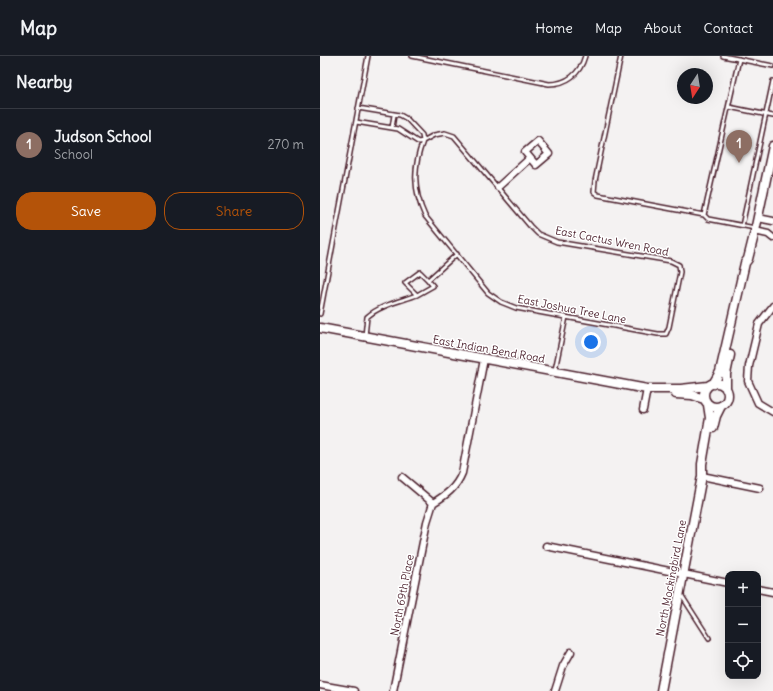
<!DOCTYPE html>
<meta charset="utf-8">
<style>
body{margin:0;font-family:Delius,sans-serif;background:#20242c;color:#f1f3f6}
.controls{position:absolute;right:12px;bottom:12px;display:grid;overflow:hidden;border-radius:8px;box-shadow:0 4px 16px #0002}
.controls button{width:36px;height:36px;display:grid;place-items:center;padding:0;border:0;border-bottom:1px solid #363941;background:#171b24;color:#f1f3f6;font:20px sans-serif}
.compass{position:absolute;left:357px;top:12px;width:36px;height:36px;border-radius:50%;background:#171b24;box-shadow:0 4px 16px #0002;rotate:192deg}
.you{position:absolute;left:271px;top:286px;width:14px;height:14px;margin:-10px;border:3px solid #fff;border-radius:50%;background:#1a73e8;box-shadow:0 0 0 6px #1a73e833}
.badge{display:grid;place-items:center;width:26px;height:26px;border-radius:50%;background:#b45309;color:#fff;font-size:13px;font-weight:700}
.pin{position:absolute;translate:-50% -33px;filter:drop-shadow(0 1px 2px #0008)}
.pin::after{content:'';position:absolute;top:21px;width:14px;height:12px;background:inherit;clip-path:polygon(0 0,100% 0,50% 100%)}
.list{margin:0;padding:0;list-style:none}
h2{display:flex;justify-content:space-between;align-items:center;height:52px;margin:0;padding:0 16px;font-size:17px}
h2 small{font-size:13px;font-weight:400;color:#9ea1a6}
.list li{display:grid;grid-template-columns:26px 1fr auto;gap:12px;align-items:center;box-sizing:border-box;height:72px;padding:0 16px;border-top:1px solid #363941}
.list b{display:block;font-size:15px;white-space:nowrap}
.list p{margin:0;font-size:13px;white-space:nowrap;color:#9ea1a6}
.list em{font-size:13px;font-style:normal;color:#9ea1a6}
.actions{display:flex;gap:8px;padding:12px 16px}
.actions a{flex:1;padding:9px 0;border:1px solid #b45309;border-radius:16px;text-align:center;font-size:14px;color:#b45309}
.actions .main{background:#b45309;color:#fff}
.icon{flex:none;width:22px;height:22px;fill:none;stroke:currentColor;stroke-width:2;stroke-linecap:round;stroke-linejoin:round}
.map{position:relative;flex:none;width:453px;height:635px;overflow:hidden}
header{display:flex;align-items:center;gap:24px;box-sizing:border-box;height:56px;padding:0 20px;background:#171b24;border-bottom:1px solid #363941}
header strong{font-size:19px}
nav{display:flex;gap:22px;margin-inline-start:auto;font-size:14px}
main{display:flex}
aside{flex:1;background:#171b24}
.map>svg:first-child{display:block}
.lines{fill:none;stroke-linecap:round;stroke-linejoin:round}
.service-casing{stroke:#4a1f2b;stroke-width:6}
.minor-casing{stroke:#4a1f2b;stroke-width:9}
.tertiary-casing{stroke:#4a1f2b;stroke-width:11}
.service{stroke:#fff;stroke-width:3}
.minor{stroke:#fff;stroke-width:6}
.tertiary{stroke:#fff;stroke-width:8}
.labels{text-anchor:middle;stroke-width:3;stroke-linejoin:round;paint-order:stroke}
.street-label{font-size:11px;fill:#4a1f2b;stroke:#fff}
</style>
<header>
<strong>Map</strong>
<nav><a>Home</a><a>Map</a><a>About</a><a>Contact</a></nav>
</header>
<main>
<aside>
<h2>Nearby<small></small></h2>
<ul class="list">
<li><span class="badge" style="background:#8d6e63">1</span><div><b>Judson School</b><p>School</p></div><em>270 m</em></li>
</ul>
<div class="actions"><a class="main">Save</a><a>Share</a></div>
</aside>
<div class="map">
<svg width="453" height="635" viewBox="0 0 453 635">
<rect width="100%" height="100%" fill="#f4f2f2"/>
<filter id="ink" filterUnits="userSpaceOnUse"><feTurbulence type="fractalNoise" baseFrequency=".025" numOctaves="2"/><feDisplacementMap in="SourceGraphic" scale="8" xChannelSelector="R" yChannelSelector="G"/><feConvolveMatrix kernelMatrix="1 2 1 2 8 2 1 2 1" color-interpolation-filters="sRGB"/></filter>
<g filter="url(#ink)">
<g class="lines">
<g class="service-casing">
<path id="service" d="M92,0l137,28c18,0 31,-10 36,-28
M301,0l-26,125 -1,11 4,3 106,20 35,-156
M403,0l50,10
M409,51l44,9
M36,66l42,7 20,13 5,-1 -1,-6 -15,-16 -7,-4 -42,-7
M72,72l2,-13
M125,77l9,3 76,90 8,8 19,8 114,19 8,4 1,7 -11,55 -3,7h-8l-142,-26 -15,-6 -13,-9 -63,-77c-12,-26 -12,-49 -2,-75l11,-6z
M384,159l4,4 47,9
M422,170l31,-145
M108,224l5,6 -16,9 -12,-12 15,-11 8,8 29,-26
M0,258l48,-258
M45,280l2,-19c13,-12 34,-16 50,-22
M235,314l11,-53
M362,540l27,42"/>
</g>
<g class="minor-casing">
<path id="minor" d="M218,85l11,13 -13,11 -11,-13z
M178,131l32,-29
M438,162l15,3
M435,175l13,3 5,4
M453,250l-14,18 -10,42 -1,15 10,22 15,9
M323,354l4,-21
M382,420l58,12
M82,421l31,26
M226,490l182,37
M438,533l15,3
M0,629l34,6
M73,635l34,-169 6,-19c13,-8 23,-15 29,-30l22,-114
M235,635l8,-25 8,-14"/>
</g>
<g class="tertiary-casing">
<path id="tertiary" d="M0,272l327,61h34l27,-3
M384 339a12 12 0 1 1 24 0a12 12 0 1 1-24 0Z
M393,328l7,-12 25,-109 3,-4 7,-28 18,-85
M406,333v-15l4,-19
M356,338l16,1 12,4
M393,372l3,-12 5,-10
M341,635l41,-215v-12l8,-46 -2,-13"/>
</g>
<use href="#service" class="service"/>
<use href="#minor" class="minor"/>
<use href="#tertiary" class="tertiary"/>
</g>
</g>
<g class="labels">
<g class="street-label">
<text transform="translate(292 185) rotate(11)" y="4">East Cactus Wren Road</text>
<text transform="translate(252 253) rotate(11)" y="4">East Joshua Tree Lane</text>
<text transform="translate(169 293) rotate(10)" y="4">East Indian Bend Road</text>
<text transform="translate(351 522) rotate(-79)" y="4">North Mockingbird Lane</text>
<text transform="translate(82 539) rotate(-79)" y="4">North 69th Place</text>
</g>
</g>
</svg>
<div class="controls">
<button>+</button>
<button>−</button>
<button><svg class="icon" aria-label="locate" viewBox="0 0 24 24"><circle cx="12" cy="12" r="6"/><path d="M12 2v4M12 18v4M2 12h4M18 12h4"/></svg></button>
</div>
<svg class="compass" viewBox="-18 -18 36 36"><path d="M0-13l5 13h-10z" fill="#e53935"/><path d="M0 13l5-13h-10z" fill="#9ea1a6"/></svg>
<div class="you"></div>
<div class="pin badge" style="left:419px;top:107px;background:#8d6e63">1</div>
</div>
</main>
